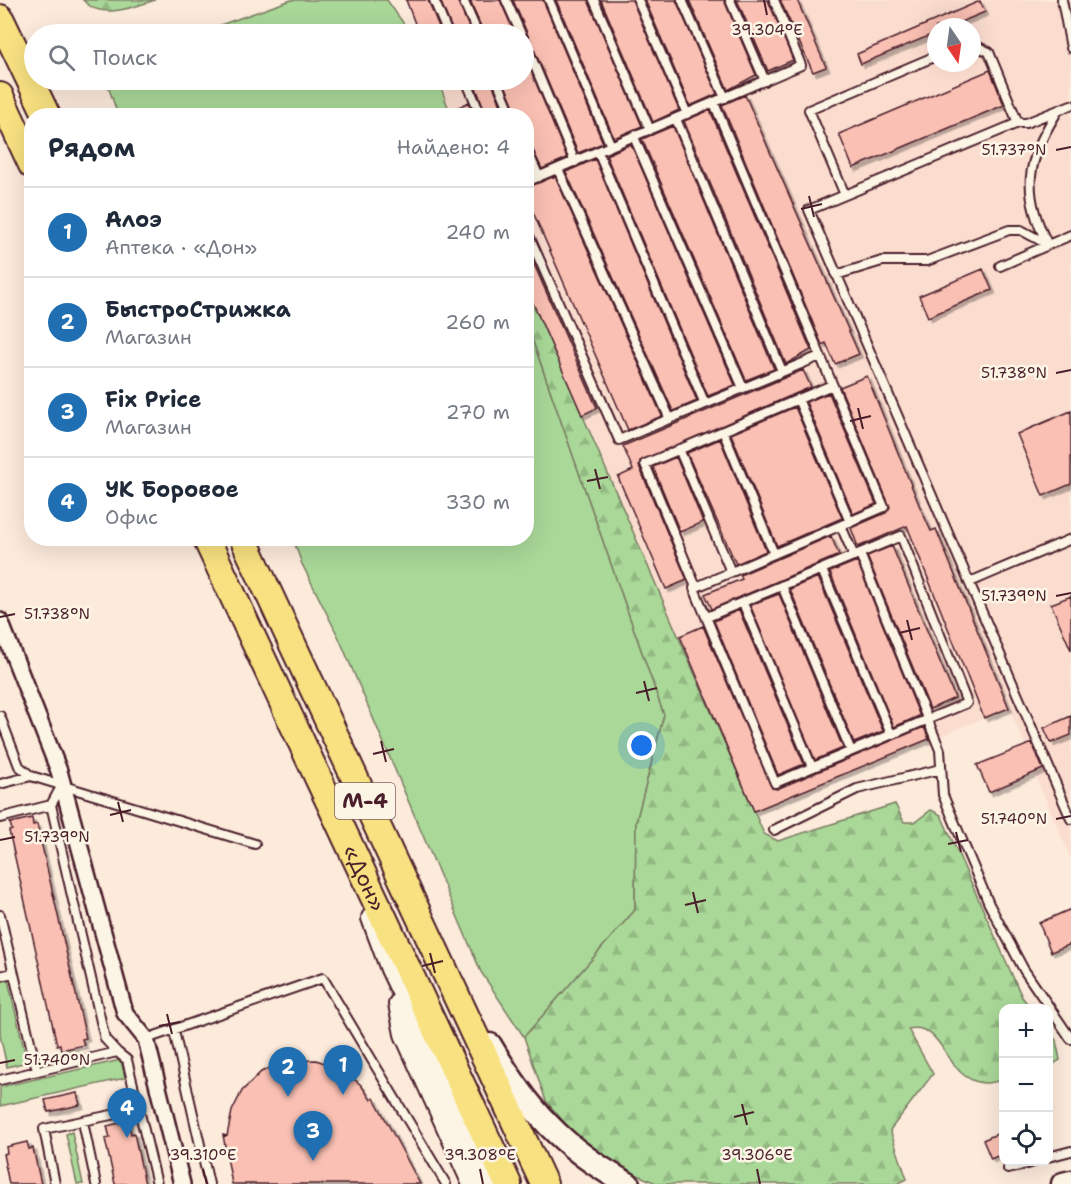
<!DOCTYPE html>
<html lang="ru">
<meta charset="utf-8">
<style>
body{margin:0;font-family:"Shantell Sans",sans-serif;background:#f6f6f7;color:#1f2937}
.controls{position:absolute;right:18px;bottom:18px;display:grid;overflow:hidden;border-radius:12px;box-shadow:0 6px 24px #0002}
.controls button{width:54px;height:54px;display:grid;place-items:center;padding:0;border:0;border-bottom:2px solid #e0e1e3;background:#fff;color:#1f2937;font:30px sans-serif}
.compass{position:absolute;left:927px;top:18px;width:54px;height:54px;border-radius:50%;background:#fff;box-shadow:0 6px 24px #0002;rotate:167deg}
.you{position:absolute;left:642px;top:746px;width:21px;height:21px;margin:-15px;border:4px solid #fff;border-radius:50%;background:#1a73e8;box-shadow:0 0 0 9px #1a73e833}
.badge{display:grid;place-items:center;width:39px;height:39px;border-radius:50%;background:#1f6fb2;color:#fff;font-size:20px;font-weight:700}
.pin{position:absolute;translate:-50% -50px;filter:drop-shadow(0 2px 3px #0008)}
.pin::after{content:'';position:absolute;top:32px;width:21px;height:18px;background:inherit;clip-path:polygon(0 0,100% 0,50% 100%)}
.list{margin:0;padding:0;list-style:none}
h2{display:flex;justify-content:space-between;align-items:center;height:78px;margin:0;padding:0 24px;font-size:26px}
h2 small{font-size:20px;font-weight:400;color:#747a83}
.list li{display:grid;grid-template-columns:39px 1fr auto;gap:18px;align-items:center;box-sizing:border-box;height:90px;padding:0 24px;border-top:2px solid #e0e1e3}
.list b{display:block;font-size:22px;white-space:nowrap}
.list p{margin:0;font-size:20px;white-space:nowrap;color:#747a83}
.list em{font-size:20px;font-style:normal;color:#747a83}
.icon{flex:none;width:33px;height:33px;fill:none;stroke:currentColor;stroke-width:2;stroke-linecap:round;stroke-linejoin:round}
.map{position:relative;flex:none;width:1071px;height:1184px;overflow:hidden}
.search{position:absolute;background:#fff;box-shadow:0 6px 24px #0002;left:24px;top:24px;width:510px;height:66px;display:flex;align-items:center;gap:15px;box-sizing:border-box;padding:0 21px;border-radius:33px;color:#747a83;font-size:22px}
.panel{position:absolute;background:#fff;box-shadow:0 6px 24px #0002;left:24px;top:108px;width:510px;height:438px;border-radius:24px}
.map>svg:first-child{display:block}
.built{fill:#fbddcf;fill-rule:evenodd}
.green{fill:#a9d898;stroke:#7a7c62;stroke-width:1.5}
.forest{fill:url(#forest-firs);stroke:#7a7c62;stroke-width:1.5}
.building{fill:#fac0b3;stroke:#4a1f2b;stroke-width:1.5;filter:url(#shadow)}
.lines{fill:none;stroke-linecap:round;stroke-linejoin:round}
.service-casing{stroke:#4a1f2b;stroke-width:12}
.minor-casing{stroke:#4a1f2b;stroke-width:20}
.tertiary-casing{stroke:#4a1f2b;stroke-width:24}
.secondary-casing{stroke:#4a1f2b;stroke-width:27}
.trunk-casing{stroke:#4a1f2b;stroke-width:30}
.service{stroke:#fcf5e5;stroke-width:8}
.minor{stroke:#fcf5e5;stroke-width:15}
.tertiary{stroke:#fcf5e5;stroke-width:20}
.secondary{stroke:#fcf5e5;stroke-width:22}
.trunk{stroke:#f8e181;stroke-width:26}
.ticks{fill:none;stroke:#4a1f2b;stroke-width:2}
.labels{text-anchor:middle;stroke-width:5;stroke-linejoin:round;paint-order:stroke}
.shield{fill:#fcf5e5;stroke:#7f5f63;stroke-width:1.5}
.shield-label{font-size:21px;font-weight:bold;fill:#4a1f2b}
.street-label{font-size:22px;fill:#4a1f2b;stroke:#fcf5e5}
.ticks-label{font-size:15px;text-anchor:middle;fill:#4a1f2b;stroke:#fcf5e5;stroke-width:5;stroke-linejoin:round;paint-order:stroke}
</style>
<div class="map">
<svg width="1071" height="1184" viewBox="0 0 1071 1184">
<defs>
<pattern id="forest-firs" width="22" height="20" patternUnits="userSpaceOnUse" patternTransform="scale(1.5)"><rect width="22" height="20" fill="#a9d898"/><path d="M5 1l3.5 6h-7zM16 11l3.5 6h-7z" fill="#93b983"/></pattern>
<filter id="shadow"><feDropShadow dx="3.5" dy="3.5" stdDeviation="0" flood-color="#0004"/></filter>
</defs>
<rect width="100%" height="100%" fill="#fceadb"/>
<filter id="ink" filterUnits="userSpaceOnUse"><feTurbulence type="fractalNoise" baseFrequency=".0167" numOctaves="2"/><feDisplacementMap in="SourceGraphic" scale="12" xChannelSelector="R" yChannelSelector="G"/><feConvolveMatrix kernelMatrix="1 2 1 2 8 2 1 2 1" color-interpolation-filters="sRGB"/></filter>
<g filter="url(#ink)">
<path class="built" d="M406,0h665v858l-37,-85 11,-5 -11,-26 -9,3 -16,-37 -256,104 -146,-343 -80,-182 -1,-171 -75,-1 -13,-35h86v-46h-105zM936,27h36v36h-36z"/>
<path class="green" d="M291,0h96l24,34h-216z
M106,80h332l13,35h-333z
M527,299l2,31 135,385 -28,107 -1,88 -111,127 -43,-65 -142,-334 -37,-74 -9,-25 233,-1z
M8,980l19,82 -20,5 -7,-32v-53z
M121,1060l4,18 -125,28v-19z
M72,1132l11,52h-6l-11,-50z"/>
<path class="forest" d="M83,0h72c-21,7 -55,21 -72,0z
M527,287l237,547 14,7 117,-37 9,18h11l16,-12 10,5 81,182 9,11h-27l-1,72c-5,1 -13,3 -19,3 -40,-3 -38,-62 -76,-54l25,45 -43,56 17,49 -10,5h-239l-66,-29 -46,-54 -22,-64 111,-127 1,-88 28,-107 -135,-385z
M1048,1031l8,9 4,20 -11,7z"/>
<path class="building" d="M406,0h22l14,34h-23z
M440,0h17l15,34h-18z
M470,0h30l15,34h-31z
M513,0h30l60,143 -25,10z
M556,0h32l54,126 -28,12z
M601,0h31l47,110 -26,12z
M645,0h31l41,94 -27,12z
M689,0h35l32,75 -28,15z
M737,0h31l25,60 -25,11z
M780,0h17l29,67 -13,5z
M980,1l5,11 -36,15h-13v6l-75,31 -4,-10z
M524,54l43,104 -25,11 -11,-23 -5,-4v-26h-8l-15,-36h21z
M990,70l14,35 -151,63 -14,-34z
M473,80h18l14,36h-18z
M745,95l114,259 -24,10 -9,-21 -4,2 -100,-240z
M469,102l5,14h-34z
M710,110l101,240 -25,14 -102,-243z
M673,126l101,243 -28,11 -104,-241z
M631,144l104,241 -27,11 -102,-241z
M595,159l102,242 -24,10 -107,-239z
M555,176l107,240 -34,14 -102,-234v-8z
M526,246l71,162 -15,7 -56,-128z
M983,269l9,21 -64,27 -9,-21z
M803,370l8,17 -171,74 -1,5 48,114 -21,9 -48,-112 15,-7 -10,-24z
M867,376l53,131 11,24 5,-2 73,179 -25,10 -77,-192 -49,21 -7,-19 35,-15 4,-6 -50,-120z
M829,393l47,111 -23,10 -47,-112z
M795,407l47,111 -65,28 -46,-112z
M1071,411v73l-28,12 -26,-62z
M720,439l46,112 -30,13 -49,-111z
M676,457l27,65 -23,10 -27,-65z
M831,536l8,19 -127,54 -7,-15 37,-15 -2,-4z
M892,546l63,152 -25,11 -63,-153z
M857,561l62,153v2l-25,11 -64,-155z
M818,577l65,154 -29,12 -64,-154z
M779,594l64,154 -28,12 -65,-155z
M1071,596v54l-20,-46z
M739,610l65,154 -26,11 -64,-154z
M703,626l69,162 5,1 147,-62 5,12 -175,72 -74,-175z
M1071,716v19l-20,8 -7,-15z
M1032,743l11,26 -54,23 -12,-27z
M32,818l1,7 4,-1 49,214 -4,1 2,6 -23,5 -1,-6 -3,1 -48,-214 3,-1 -2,-7z
M1071,909v35l-20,8 -12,-29z
M316,1060l26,9 19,16 10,15 3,-2 46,86h-188l-9,-49 4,1 5,-25 10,-20 19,-19 25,-11z
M77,1093l3,12 -32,7 -3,-12z
M128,1121l3,13 3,-1 11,51h-30l-10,-45 5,-1 -3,-12z
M1001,1132l3,21 -13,6 -8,-19z
M27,1142l2,7 4,-1 8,36h-32l-6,-30 4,-1 -1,-6z"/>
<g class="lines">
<g class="service-casing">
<path id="service" d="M434,0l14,34
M463,0l15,34
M506,0l15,34
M549,0l62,146
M594,0l56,130
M638,0l49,114
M682,0l43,98
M730,0l35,81
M1062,0l9,48
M524,40l51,122
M972,44l17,8 29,71
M936,56l-127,54 36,85 173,-72h8l45,-18
M466,80l15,36
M497,80l15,36
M676,119l106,252
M634,137l109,251
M526,148l13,29
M598,152l107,252
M558,169l112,250
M526,182l275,-117 -27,-65
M845,195l-36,15 262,609
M526,229l93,211 201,-84
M1047,243c-26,-52 -20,-83 10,-131
M1000,266l71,-31
M836,275l46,-14h45l82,-31h12l26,14
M798,399l52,123
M723,431l51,123
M679,449l52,123
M841,526l13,30
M860,554l80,196 3,45 46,109 35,66 47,69
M822,570l69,164
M970,582l101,-43
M782,586l69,165
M696,587l-51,-123 187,-79
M743,603l69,164
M707,617l194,-81 66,167 -192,80 -81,-195 190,-81 -170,-404
M0,716l19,50 12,10 224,68
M0,784l31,-8
M62,785l-11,20 54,234 12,13
M0,818l51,-13
M774,830l83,-41 84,-20
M0,915l37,156
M0,976l13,-3
M174,1031l35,153
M146,1039l177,-61 123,206
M0,1080l117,-28 10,8 30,124
M83,1122l13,62
M1048,1157l23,-6
M1008,1169l26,-7
M55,1184l-11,-55 96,-20"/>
</g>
<g class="minor-casing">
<path id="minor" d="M0,621l59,150 66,242 21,26 36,145"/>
</g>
<g class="tertiary-casing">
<path id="tertiary" d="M372,918l19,51 57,119 41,96
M399,1004l6,30 68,150"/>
</g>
<g class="secondary-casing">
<path id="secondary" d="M490,1045c38,64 72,103 138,139
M1063,1184l8,-2"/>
</g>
<g class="trunk-casing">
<g id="trunk">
<path d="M0,18l47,98"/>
<path d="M0,96l32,69"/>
<path id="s1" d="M206,538l302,646"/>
<path d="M243,538l301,646"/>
</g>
</g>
<use href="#service" class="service"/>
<use href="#minor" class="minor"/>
<use href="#tertiary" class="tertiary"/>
<use href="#secondary" class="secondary"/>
<use href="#trunk" class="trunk"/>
</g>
</g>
<path class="ticks" d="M764,0l3,15M1056,150l15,-3M809,196l5,21M801,209l21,-5M1056,373l15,-3M858,408l5,21M850,421l21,-5M595,469l5,20M587,481l21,-4M1056,596l15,-3M0,617l15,-3M907,620l5,20M899,633l21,-5M644,681l5,20M636,693l21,-5M381,741l5,21M373,754l21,-5M118,802l5,20M110,815l21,-5M1056,819l15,-3M956,832l5,20M0,840l15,-3M948,844l20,-4M693,892l5,21M685,905l21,-5M430,953l5,20M422,966l21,-5M167,1014l5,20M159,1026l21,-4M0,1063l15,-3M742,1104l5,21M734,1117l20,-5M203,1169l4,15M480,1169l3,15M757,1169l3,15"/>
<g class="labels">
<rect class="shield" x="335" y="783" width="60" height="36" rx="4.5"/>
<g class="shield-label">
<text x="365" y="808">М-4</text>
</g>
<g class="street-label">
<text dy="8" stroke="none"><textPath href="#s1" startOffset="375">«Дон»</textPath></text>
</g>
</g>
<g class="ticks-label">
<text x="767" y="35">39.304°E</text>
<text x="1014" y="155">51.737°N</text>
<text x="1014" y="378">51.738°N</text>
<text x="1014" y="601">51.739°N</text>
<text x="57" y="619">51.738°N</text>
<text x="1014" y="824">51.740°N</text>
<text x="57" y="842">51.739°N</text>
<text x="57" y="1065">51.740°N</text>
<text x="203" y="1160">39.310°E</text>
<text x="480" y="1160">39.308°E</text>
<text x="757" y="1160">39.306°E</text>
</g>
</svg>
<div class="controls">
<button>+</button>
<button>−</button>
<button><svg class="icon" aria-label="locate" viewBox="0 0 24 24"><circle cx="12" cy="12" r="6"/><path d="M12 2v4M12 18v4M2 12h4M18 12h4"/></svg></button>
</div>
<svg class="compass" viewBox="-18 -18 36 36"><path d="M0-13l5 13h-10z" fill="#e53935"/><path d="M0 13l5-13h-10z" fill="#747a83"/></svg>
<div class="you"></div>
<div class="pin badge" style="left:343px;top:1095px">1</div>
<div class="pin badge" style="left:288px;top:1097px">2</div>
<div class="pin badge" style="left:313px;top:1161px">3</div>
<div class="pin badge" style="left:127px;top:1138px">4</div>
<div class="search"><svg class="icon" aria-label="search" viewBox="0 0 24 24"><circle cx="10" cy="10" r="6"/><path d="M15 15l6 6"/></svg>Поиск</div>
<section class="panel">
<h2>Рядом<small>Найдено: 4</small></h2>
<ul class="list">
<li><span class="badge">1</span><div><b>Алоэ</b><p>Аптека · «Дон»</p></div><em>240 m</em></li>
<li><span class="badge">2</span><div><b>БыстроСтрижка</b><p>Магазин</p></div><em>260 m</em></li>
<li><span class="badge">3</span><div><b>Fix Price</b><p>Магазин</p></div><em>270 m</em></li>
<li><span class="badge">4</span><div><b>УК Боровое</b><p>Офис</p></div><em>330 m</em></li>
</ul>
</section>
</div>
